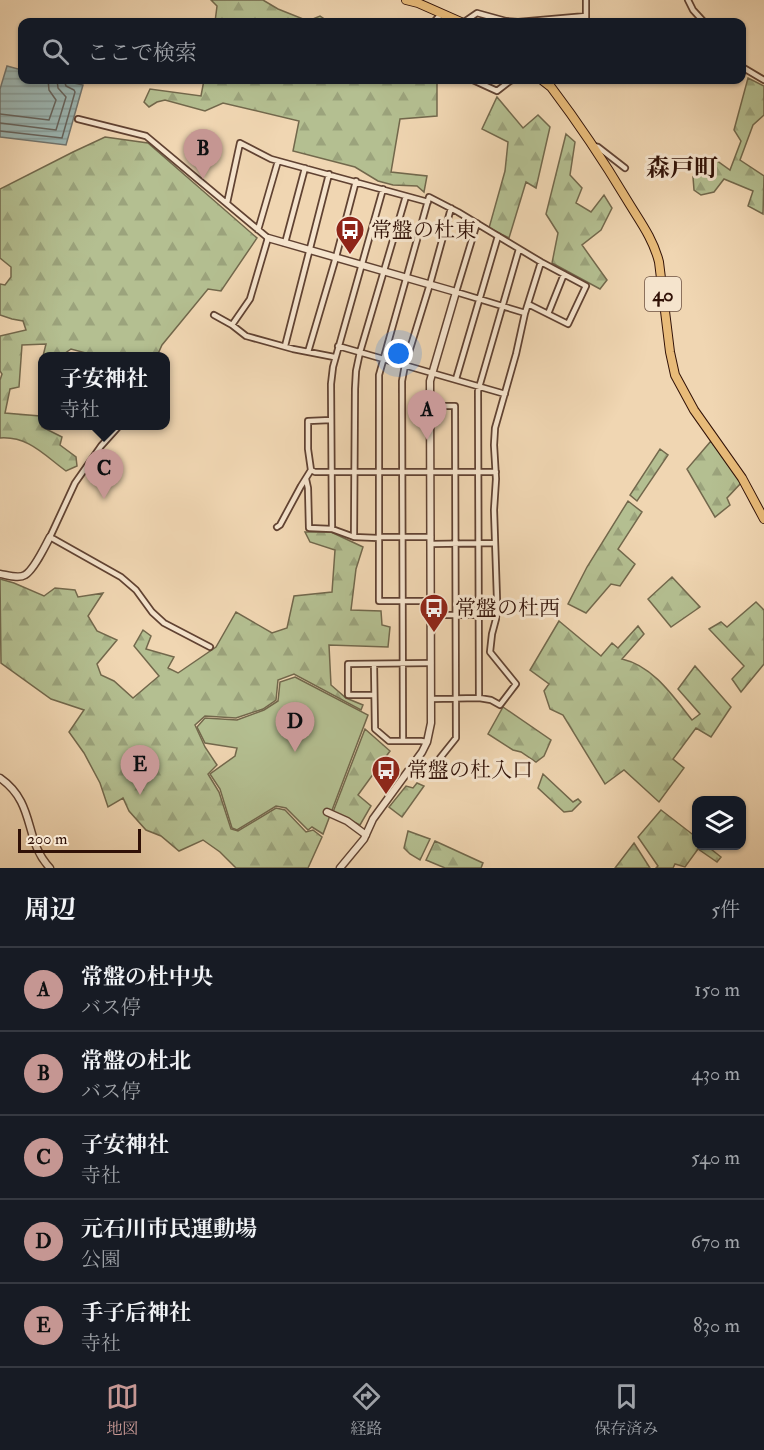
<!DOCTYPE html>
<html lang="ja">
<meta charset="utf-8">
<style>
body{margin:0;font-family:"IM FELL Double Pica","Noto Serif JP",serif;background:#242831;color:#f1f3f6}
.controls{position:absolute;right:18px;bottom:18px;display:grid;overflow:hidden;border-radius:12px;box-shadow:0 2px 4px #0004}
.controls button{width:54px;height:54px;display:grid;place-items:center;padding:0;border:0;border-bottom:2px solid #363941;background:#171b24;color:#f1f3f6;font:30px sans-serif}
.scale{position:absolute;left:18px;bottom:15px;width:123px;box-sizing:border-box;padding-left:6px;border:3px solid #301107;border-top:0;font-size:16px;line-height:21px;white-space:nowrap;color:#301107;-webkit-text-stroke:4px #f5e4cd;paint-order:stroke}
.you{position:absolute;left:399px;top:354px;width:21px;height:21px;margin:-15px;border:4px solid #fff;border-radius:50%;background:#1a73e8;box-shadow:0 0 0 9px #1a73e833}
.badge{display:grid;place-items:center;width:39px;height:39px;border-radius:50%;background:#c59692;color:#111;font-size:20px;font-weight:700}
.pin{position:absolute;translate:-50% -50px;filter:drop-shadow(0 2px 3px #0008)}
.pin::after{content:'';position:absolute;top:32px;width:21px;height:18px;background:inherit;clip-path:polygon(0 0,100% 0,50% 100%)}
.popup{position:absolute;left:38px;top:352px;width:132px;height:78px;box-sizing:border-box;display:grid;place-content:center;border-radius:12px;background:#171b24;filter:drop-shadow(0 2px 4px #0005);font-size:20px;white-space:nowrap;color:#9ea1a6}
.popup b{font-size:22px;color:#f1f3f6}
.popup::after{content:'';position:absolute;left:50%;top:100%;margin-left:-12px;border:12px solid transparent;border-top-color:#171b24}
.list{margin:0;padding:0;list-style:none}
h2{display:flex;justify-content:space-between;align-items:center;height:78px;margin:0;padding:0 24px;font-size:26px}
h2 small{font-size:20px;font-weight:400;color:#9ea1a6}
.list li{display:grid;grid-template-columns:39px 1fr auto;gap:18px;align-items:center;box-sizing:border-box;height:84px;padding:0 24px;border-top:2px solid #363941}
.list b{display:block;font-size:22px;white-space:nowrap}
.list p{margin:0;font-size:20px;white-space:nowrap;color:#9ea1a6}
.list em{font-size:20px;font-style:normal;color:#9ea1a6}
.icon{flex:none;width:33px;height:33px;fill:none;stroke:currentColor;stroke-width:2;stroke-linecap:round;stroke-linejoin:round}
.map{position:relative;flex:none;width:764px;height:868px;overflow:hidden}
.search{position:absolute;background:#171b24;box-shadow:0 2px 4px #0004;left:18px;right:18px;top:18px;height:66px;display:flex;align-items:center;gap:15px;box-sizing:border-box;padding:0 21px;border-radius:12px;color:#9ea1a6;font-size:22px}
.sheet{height:498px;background:#171b24}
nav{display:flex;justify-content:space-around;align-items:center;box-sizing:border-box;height:84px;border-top:2px solid #363941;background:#171b24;font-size:16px;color:#9ea1a6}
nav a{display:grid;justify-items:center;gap:3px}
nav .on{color:#c59692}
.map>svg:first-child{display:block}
.green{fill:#b4bf91;stroke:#72684c;stroke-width:1.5}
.forest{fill:url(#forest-firs);stroke:#72684c;stroke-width:1.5}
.water{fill:url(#water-rules);stroke:#71756f;stroke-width:1.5}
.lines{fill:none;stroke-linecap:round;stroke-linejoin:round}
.shore{stroke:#66645e;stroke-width:1.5}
.minor-casing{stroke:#604232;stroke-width:8}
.tertiary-casing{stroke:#604232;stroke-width:9}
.primary-casing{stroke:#301107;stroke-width:10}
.minor{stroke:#f5e4cd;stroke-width:4.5}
.tertiary{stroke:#f5e4cd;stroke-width:6}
.primary{stroke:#e8bb79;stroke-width:8}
.labels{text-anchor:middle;stroke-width:6;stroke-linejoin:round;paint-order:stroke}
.shield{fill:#f5e4cd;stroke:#6b5042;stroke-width:1.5}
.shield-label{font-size:20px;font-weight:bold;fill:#301107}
.poi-label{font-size:21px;fill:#301107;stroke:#f5e4cd;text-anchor:start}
.quarter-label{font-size:24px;font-weight:bold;fill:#301107;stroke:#f5e4cd}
</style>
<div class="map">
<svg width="764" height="868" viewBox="0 0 764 868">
<defs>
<pattern id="forest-firs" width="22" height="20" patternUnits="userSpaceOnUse" patternTransform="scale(1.5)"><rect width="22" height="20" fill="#b4bf91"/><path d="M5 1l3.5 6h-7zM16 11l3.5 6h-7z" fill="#9ba37c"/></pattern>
<pattern id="water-rules" width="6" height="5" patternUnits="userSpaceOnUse" patternTransform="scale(1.5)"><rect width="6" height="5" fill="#9cb7b4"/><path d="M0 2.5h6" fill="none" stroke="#879c99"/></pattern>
</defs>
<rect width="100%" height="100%" fill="#f0d6b2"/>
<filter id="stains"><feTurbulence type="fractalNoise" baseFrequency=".00333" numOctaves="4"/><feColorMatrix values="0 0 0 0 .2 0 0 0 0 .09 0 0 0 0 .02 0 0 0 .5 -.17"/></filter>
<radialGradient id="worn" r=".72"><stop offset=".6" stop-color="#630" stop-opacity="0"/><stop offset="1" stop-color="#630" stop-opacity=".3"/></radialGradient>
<path class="green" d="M295,677l73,38 -45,119 -11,-7 -4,3 -22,-22 -10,-2 -39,24 -5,-2 -12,-39 -10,-15 25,-18 2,-8 -32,-5 -8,-16 8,-9 32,2 27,-10 14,-9 2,-19z"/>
<path class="forest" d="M211,0h52l15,9 30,12 12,-5 9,6h-114l2,-16z
M748,78l16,8v29l-11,10 -13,35 24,16 -1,38 -15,-8 5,-15 -29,-12 -10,13 -13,3 -7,-5 -1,-13 8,-12 12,-7 17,12 11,-29 -7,-11z
M204,80h233v36l-37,3 -9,53 36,4 -3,16 -7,-6 -24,-1 -15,-4 -23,-14 -62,-16 6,-30 -76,-18 -18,8 -40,-11 -8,2 -8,5 -5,-5 6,-13 51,7z
M497,97l26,31 15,-13 12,12 -14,61 -10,-6 -17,56 -20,-10 16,-57 3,-29 -26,-13z
M566,134l9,8 -5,33 12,13 -6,15 15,9 13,-17 8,13 -11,22 -19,15 25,35 -7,9 -48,-26 6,-30 -12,-19z
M105,137l43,6 109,95 -36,53 -13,-2 -46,56 -5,11h-60l-26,-7 -10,7h-18l3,-12 -24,1 -3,42 -9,2 -5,24 35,3 2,11 20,10 -2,8 16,12 1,9 -11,5c-21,-15 -37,-35 -66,-33v-58l2,-6 -2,-3v-35l26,-6 -3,-9 -11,-2 -12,-4v-31l5,1 6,-8v-10l-11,-9v-69l73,-37z
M711,441l24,30 6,12 -14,15 3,7 -15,12 -28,-48z
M660,449l8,6 -31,46 -7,-6z
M628,501l14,11 -24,37 17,15 -15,22 -9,-2 -25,29 -18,-9 19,-37z
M305,532h26l32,15 -7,22 -5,41 30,1 1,14 8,2 -2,20 -59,-2 2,40 15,13 17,7 -2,5 -67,-36 -16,6 -2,20 -13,9 -27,9 -31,-2 -10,9 10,22 12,18 -9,9 11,18 12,37 7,2 38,-23 9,2 21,22 7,-2 9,7 -14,31h-72l-16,-16 -17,-12 -24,11 -18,-15 -15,-6 -17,-19 -6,-13 -15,9 -8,-24 -16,-30 -15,-21 15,-22 -33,-11 -50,-36 -1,-84 14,4 30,13 11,-8 20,2 3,7 25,-4 -15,23 9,15 20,9 -20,24 4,11 13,6 19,17 26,-22 -25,-30 9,-16 8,6 -5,13 28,8 -6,11 10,5 38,-26 20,-35 36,21 15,-5 7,-32 38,-4 3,-42 -25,-8z
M672,577l28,30 -29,20 -23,-28z
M756,602l8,8v54l-23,28 -9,-13 12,-13 -35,-37 12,-7 6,5z
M559,621l42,35 11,-13 6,5 20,-22 6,8 -22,25c31,7 51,37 70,61l8,-6 -22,-25 17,-23 36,41 -20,30 -15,-9 -23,31 11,9 -25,34 -35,-32 -19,14 -42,-69 -13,-6 -6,-18 5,-7 -19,-14z
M503,707l48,33 -7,16 -8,6 -15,-10 -8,-2 -25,-16z
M365,729l25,22 -32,44 13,11 -11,19 -27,-13z
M543,774l30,28 5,-3 3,3 -9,9 -8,1 -26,-24z
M417,783l7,3 -22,31 -13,-10 17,-21 7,2z
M661,810l35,27v9h11l14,11 -4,5 -19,-13 -13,18 -10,-3 -2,4h-17l2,-2 -20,-29z
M408,831l22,8 -10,21 -10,-6 -6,-6z
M435,841l48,22 -2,5h-36l-19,-8z
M634,843l16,25h-35z"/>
<path class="water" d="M7,66l15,4v10h38l23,5 -17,60 -66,-8v-48z"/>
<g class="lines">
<path class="shore" d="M0,114l49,6 7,-20 -7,-10 -1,-10
M0,123l56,7 10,-33 -8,-9 -1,-8
M0,131l62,7 13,-46 -1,-2 -8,-4 -2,-6"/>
<g class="minor-casing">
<path id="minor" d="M688,0l5,10 11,12
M434,22l7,-8
M464,22l13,-9 29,8 12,1 68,-6
M586,22v-22
M742,67l22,13
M473,80l24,11 13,-10 3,-1
M78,119l68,17 122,102 -18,61 -18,26
M594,146l4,1 27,21
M227,203l13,-60 31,16 157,43
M477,223l-21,69 69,21
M258,230l20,-69
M285,243l20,-75
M548,314l16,-40
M214,315l18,10 14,11 47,13 41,8
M285,346l44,-172
M338,346l167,48
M308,352l28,-95 20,-76
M456,379l42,-143
M119,426l-18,20 -26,37 -25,54 71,40 15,13 16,22 12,11 46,24
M311,470l4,2h181
M306,479l2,9 1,40 23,1 22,8 24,1
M277,527l3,-2 21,-39 10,-16 -3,-21v-28l23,-1
M332,529l-1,-145 2,-17 50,-178
M354,537l1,-148 1,-18 4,-19 46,-156
M379,537h52
M431,544l64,-1
M431,601h-52v-226l50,-178 29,15 83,50 45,24 -18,38 -40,-20
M431,615h65
M374,664l1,65 14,12h32l6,1
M374,695h-26v-31l83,-1
M479,698l-1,-307 41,-142
M431,699l48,-1 12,2 9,5 16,-21 -26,-32 2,-18 4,-15 1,-20 -3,-89 2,-31 -2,-34 1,-17 21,-74 9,-41 16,-51
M403,741l-1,-360 3,-16 25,-81 21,-76
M417,760l16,11 7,-13 16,-20 -1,-332h-25"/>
</g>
<g class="tertiary-casing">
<path id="tertiary" d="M268,238l188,54 -26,89 1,342 -4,19 -5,10 -49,67 -9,20 -24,29
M0,574c7,1 19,5 25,1 9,-5 20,-29 25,-38
M0,778c37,26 23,62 50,90
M327,812l20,9 19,14"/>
</g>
<g class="primary-casing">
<path id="primary" d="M406,0l12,3 43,19
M542,80l9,7c28,37 52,73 76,113 12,20 26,38 32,62l11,90 5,23 19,35 48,68 22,41"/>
</g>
<use href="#minor" class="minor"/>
<use href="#tertiary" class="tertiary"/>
<use href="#primary" class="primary"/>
</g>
<defs>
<g id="bus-pin" transform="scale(1.5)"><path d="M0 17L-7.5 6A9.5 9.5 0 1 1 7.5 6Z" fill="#8f2418" stroke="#f5e4cd"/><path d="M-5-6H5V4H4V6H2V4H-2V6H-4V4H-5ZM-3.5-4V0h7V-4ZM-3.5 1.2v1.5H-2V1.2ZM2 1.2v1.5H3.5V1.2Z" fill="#fff"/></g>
</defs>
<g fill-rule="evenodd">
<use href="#bus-pin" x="350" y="230"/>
<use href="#bus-pin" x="434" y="608"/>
<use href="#bus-pin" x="386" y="770"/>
</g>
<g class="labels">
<rect class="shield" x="645" y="277" width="36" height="34" rx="4.5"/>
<g class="shield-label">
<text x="663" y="301">40</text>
</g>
<g class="poi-label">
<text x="371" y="237">常盤の杜東</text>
<text x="455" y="615">常盤の杜西</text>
<text x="407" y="777">常盤の杜入口</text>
</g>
<g class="quarter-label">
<text x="682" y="176">森戸町</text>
</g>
</g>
<rect width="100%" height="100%" filter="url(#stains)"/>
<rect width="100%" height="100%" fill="url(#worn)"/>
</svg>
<div class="controls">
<button><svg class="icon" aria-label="layers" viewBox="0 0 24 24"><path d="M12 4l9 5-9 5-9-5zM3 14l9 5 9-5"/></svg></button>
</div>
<div class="scale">200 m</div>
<div class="you"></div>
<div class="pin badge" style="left:427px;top:440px">A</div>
<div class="pin badge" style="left:203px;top:179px">B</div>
<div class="pin badge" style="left:104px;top:499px">C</div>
<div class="popup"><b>子安神社</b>寺社</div>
<div class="pin badge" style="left:295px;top:752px">D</div>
<div class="pin badge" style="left:140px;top:795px">E</div>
<div class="search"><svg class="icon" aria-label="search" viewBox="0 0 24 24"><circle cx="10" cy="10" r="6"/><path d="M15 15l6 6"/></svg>ここで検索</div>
</div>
<section class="sheet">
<h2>周辺<small>5件</small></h2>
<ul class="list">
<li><span class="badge">A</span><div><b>常盤の杜中央</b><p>バス停</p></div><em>150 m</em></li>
<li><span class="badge">B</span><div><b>常盤の杜北</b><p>バス停</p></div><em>430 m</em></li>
<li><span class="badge">C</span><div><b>子安神社</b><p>寺社</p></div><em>540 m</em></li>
<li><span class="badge">D</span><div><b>元石川市民運動場</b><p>公園</p></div><em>670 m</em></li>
<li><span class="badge">E</span><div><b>手子后神社</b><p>寺社</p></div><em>830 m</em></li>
</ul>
</section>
<nav>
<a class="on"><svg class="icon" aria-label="map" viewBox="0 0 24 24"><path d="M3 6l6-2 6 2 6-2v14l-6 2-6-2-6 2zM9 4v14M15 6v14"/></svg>地図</a>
<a><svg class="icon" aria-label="directions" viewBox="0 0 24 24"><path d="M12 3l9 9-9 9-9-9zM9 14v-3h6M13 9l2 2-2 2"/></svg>経路</a>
<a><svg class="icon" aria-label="saved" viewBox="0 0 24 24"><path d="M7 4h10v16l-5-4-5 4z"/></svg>保存済み</a>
</nav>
